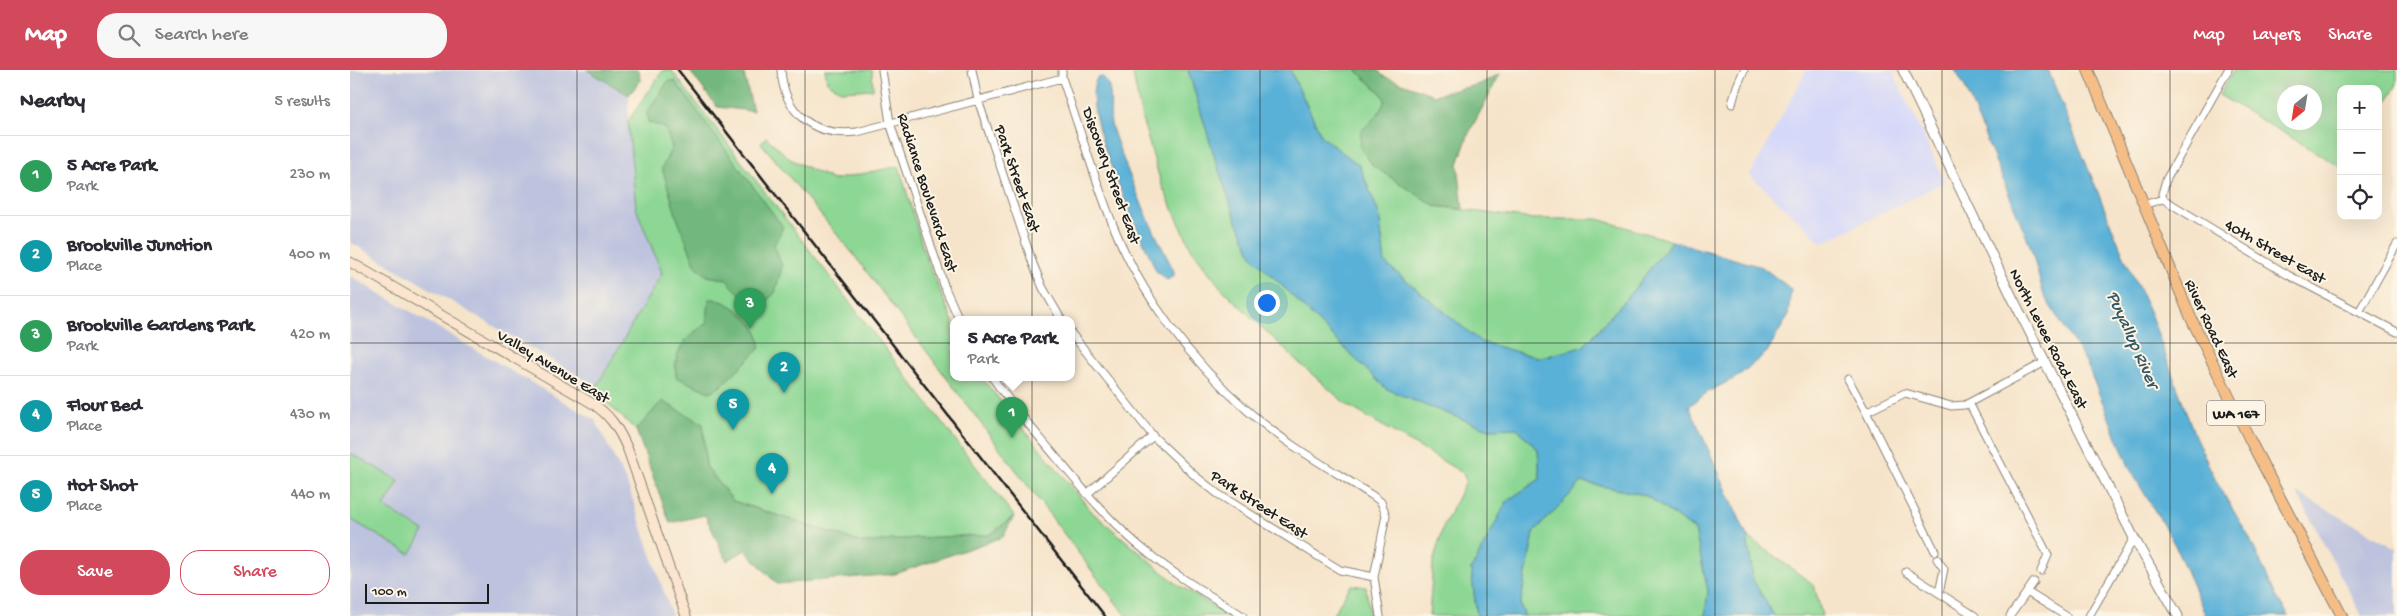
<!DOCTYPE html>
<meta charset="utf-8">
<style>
body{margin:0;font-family:"Gochi Hand",sans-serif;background:#f7f7f7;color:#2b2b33}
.controls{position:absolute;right:15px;top:15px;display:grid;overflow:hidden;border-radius:10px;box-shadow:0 5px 20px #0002}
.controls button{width:45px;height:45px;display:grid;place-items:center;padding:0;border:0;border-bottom:1px solid #e1e1e2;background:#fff;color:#2b2b33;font:25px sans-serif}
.compass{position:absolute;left:1927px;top:15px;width:45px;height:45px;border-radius:50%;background:#fff;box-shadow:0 5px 20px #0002;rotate:210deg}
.scale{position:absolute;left:15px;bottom:12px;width:124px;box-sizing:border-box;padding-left:5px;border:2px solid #1c1c1c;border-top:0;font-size:14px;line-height:18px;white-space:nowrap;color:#1c1c1c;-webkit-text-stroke:4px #fcf5e5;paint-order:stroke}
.you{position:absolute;left:916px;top:232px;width:18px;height:18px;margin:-12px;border:4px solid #fff;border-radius:50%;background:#1a73e8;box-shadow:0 0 0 8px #1a73e833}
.badge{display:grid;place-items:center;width:32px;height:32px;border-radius:50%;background:#d1495b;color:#fff;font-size:16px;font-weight:700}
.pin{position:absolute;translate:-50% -41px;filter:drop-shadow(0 1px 2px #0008)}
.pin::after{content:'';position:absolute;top:26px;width:18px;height:15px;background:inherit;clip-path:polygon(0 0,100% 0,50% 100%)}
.popup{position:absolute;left:600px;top:246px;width:125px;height:65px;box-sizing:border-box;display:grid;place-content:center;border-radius:10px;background:#fff;filter:drop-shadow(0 1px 4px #0005);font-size:16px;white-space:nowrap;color:#7c7c81}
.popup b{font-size:19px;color:#2b2b33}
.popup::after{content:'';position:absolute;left:50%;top:100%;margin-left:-10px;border:10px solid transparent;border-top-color:#fff}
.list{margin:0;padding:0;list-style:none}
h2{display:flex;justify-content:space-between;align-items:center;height:65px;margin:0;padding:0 20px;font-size:21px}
h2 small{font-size:16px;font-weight:400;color:#7c7c81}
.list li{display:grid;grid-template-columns:32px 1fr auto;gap:15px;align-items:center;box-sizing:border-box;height:80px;padding:0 20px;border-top:1px solid #e1e1e2}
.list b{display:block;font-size:19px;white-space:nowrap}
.list p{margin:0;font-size:16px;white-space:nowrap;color:#7c7c81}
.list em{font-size:16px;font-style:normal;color:#7c7c81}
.actions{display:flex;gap:10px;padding:15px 20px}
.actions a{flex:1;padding:11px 0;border:1px solid #d1495b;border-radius:20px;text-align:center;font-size:18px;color:#d1495b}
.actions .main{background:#d1495b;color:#fff}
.icon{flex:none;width:28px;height:28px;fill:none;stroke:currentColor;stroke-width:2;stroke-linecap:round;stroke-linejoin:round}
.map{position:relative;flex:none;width:2047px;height:546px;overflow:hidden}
header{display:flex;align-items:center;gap:30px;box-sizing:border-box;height:70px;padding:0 25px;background:#d1495b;color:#fff}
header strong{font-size:24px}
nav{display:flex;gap:28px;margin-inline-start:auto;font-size:18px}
.search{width:350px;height:45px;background:#f7f7f7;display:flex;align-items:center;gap:12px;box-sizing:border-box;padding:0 18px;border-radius:20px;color:#7c7c81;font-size:19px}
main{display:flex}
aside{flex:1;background:#fff}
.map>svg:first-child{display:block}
.built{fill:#d5d8f9}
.industrial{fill:#bdc3de}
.green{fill:#8dd794;stroke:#547a58;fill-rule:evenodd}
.forest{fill:#72b87e;stroke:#476a4d}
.water{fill:#5ab1d7;stroke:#3b667a}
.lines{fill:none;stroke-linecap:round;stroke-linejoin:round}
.minor-casing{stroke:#898073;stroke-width:9}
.tertiary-casing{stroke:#898073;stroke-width:11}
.secondary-casing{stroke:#898073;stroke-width:11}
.primary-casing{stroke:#898073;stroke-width:12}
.minor{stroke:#fff;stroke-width:7}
.tertiary{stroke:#fff;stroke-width:9}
.secondary{stroke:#fbe5cf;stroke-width:9}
.primary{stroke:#f6be87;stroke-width:10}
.rail{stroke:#1c1c1c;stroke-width:2.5}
.grid{fill:none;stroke:#1c1c1c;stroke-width:1;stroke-opacity:0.55}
.labels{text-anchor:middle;stroke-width:4;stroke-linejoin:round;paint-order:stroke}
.shield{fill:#fcf5e5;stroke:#5f5d58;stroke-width:1}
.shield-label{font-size:15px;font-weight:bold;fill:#1c1c1c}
.street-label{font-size:16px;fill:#1c1c1c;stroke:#fcf5e5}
.water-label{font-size:18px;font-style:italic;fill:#355867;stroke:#fcf5e5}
</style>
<header>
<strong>Map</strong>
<div class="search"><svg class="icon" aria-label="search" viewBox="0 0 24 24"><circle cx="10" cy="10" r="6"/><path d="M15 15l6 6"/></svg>Search here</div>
<nav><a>Map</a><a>Layers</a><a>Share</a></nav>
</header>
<main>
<aside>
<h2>Nearby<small>5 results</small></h2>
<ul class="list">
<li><span class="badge" style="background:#2e9e5b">1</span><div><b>5 Acre Park</b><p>Park</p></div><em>230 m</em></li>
<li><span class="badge" style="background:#0f9aa8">2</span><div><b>Brookville Junction</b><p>Place</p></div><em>400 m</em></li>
<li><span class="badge" style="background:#2e9e5b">3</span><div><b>Brookville Gardens Park</b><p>Park</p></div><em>420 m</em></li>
<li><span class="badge" style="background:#0f9aa8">4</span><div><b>Flour Bed</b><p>Place</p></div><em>430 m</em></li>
<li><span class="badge" style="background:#0f9aa8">5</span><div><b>Hot Shot</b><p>Place</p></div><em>440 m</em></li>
</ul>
<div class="actions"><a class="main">Save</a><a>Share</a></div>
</aside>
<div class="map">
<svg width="2047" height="546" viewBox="0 0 2047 546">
<rect width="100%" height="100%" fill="#fcf5e5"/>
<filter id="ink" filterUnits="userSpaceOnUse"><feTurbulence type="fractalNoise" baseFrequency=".02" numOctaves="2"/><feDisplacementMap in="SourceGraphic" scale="10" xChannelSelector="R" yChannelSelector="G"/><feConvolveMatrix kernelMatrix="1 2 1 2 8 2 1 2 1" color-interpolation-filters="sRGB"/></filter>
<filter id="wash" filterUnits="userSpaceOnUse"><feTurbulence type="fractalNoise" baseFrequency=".0096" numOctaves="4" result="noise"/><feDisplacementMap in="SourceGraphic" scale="20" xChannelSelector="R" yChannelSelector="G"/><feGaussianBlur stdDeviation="1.12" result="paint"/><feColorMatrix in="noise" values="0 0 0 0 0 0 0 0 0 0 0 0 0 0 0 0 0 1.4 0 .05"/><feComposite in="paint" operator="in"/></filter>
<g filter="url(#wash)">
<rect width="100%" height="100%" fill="#f6e4ca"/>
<path class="built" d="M1457,0h85l53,112 -123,61 -72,-68z"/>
<path class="industrial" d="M0,0h237l42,25 -1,26 8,87 26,65 -66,113 -246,-144z
M0,206l245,144 32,63 45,133h-322z
M1947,423l100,55v68h-35z"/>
<path class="green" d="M313,0h8l343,446 -24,19 -75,3 -53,5 -129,-42 -27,-35 -3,-42 -41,-22 -26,28 -42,-39 68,-118 -26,-65 -8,-87z
M475,0h47l1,19 -31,2 -15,-9z
M782,0h56l30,98 18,51 17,38 132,131 39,17 65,24 28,-1 21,22 2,29 -33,22 -36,69 6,46h-48l4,-53 10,-36 23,-46 -3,-8 -116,-68 -50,-44 -76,-73 -29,-38 -30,-64 -20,-67z
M940,0h66l26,24 4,7 -8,13 -17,17 74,75 98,13h65l74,22 -45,57 -44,49 -44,11 -58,-16 -96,-79 -6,-49 -20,-49 -37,-28z
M1884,0h163v14l-19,34v-29h-37v78l-122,-72zM1934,22h30v30h-30z
M416,67l24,22 43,21 66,-14 26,89 28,67v55h28l112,136 84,71 52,32h-103l-272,-361 -93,-112z
M0,383l49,28 -15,26 40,24 -14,23 -60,-35z
M1232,412l63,13 50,35 13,61 -3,25h-180l-5,-11 14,-73z
M1397,466l67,49 8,31h-48l-21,-36z
M1001,515l15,2 4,29h-38z"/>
<path class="forest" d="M237,0h52l1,11 -11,14z
M339,0h54l10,41 -36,-4z
M1006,0h22l5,6 51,19 46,-11 20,-10 -31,59 -11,31 5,45 -28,-3 -62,-40 -13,-19 1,-16 17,-17 7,-13 -3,-7z
M318,11h7l108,146 -9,18 8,21 -7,27 -12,11 -16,-3 -22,-22 -18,-3 -11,-10 -19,-48 -15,-50 10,-21 -7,-19 -17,-6 -1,-9z
M359,229c19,-2 57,28 50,50l-39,38 -11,5 -33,-15c-3,-28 10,-40 31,-54z
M312,331l41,23 3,42 27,35 129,42 53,-5 75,-3 24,-19 -11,21 -108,37 -118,10 -32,-34 -18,11 -22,-46 -35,8 -34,-93z"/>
<path class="water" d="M838,0h102l32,67 37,28 20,49 6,49 96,79 58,16 44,-11 44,-49 45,-57 90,26 29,22 -3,27 -21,36 -30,25 -29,15 -19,14 58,130 6,44 21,36h-69l3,-25 -13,-61 -50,-35 -63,-13 -48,50 -14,73 5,11h-48l-6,-46 36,-69 33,-22 -2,-29 -21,-22 -28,1 -65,-24 -39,-17 -132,-131 -17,-38 -18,-51z
M1605,0h93l75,184 27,59 45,123 21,45 33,56 27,59 13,20h-83l-31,-71 -45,-76 -44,-107 -42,-66 -13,-48 -67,-163z
M753,7c13,14 4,34 9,51 17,50 38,97 62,143v5l-7,4 -11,-9c-14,-37 -79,-160 -59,-193z"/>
</g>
<g filter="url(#ink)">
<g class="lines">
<g class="minor-casing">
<path id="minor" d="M431,0c3,44 33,67 76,62l205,-54
M532,0l8,53 55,165 14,31
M622,0l6,30 55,164 10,24 18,31
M712,0v8c17,49 32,99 51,147 28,71 78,136 135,186 37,33 83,58 125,85l8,6 5,13 -12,62 6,39
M1382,34l5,-18 7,-16
M1813,129l-1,-5 4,-14 62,-110
M1793,135l20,-6 125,76 109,57
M2009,242l38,-68
M721,263l82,103 41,39 24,19 122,76 34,7
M642,307c18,26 39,50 59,74 30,36 60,73 97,102 29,24 63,43 95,63
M1498,309l18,33
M1619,333l79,152 -7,16
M737,424l66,-58
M1585,481l-69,-139 39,-19 46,13 14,-1 80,-43
M1587,489l7,10 -5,24 36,23
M1556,502l33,21
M1677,522l7,-10
M1660,546l17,-24 39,24
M1739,546l45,-78"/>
</g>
<g class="tertiary-casing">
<path id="tertiary" d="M1553,0l109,227 122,241 44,78"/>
</g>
<g class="secondary-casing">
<path id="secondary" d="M0,192l240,140c20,12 29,27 38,48l58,166"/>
</g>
<g class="primary-casing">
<path id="primary" d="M1738,0l103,248 60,124 91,174"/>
</g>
<use href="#minor" class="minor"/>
<use href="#tertiary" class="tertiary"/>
<use href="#secondary" class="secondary"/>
<use href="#primary" class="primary"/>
<path class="rail" d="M328,0l427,546"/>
</g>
</g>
<path class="grid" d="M227,0v546M455,0v546M682,0v546M910,0v546M1137,0v546M1365,0v546M1592,0v546M1820,0v546M0,273h2047"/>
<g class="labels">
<rect class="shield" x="1857" y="330.5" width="58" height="25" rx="4"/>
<g class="shield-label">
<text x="1886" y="348">WA 167</text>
</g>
<g class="street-label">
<text transform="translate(763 105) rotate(70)" y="6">Discovery Street East</text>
<text transform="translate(669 108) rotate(71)" y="6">Park Street East</text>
<text transform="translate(579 122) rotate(72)" y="6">Radiance Boulevard East</text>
<text transform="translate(1926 180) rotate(30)" y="6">40th Street East</text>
<text transform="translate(1863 258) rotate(65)" y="6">River Road East</text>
<text transform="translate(1700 268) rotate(63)" y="6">North Levee Road East</text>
<text transform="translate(204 295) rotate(31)" y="6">Valley Avenue East</text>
<text transform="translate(910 433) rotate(33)" y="6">Park Street East</text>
</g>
<g class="water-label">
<text transform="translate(1784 269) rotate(66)" y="6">Puyallup River</text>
</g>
</g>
</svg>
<div class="controls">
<button>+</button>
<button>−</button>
<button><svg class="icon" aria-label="locate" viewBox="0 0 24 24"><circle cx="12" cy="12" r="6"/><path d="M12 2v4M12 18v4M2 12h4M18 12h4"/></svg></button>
</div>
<svg class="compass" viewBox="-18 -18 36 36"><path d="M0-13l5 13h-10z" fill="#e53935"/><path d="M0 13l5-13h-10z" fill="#7c7c81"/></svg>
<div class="scale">100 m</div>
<div class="you"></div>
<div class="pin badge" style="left:662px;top:368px;background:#2e9e5b">1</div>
<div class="popup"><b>5 Acre Park</b>Park</div>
<div class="pin badge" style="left:434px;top:323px;background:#0f9aa8">2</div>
<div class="pin badge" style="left:400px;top:259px;background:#2e9e5b">3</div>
<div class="pin badge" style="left:422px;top:424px;background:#0f9aa8">4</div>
<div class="pin badge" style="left:383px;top:360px;background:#0f9aa8">5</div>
</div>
</main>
